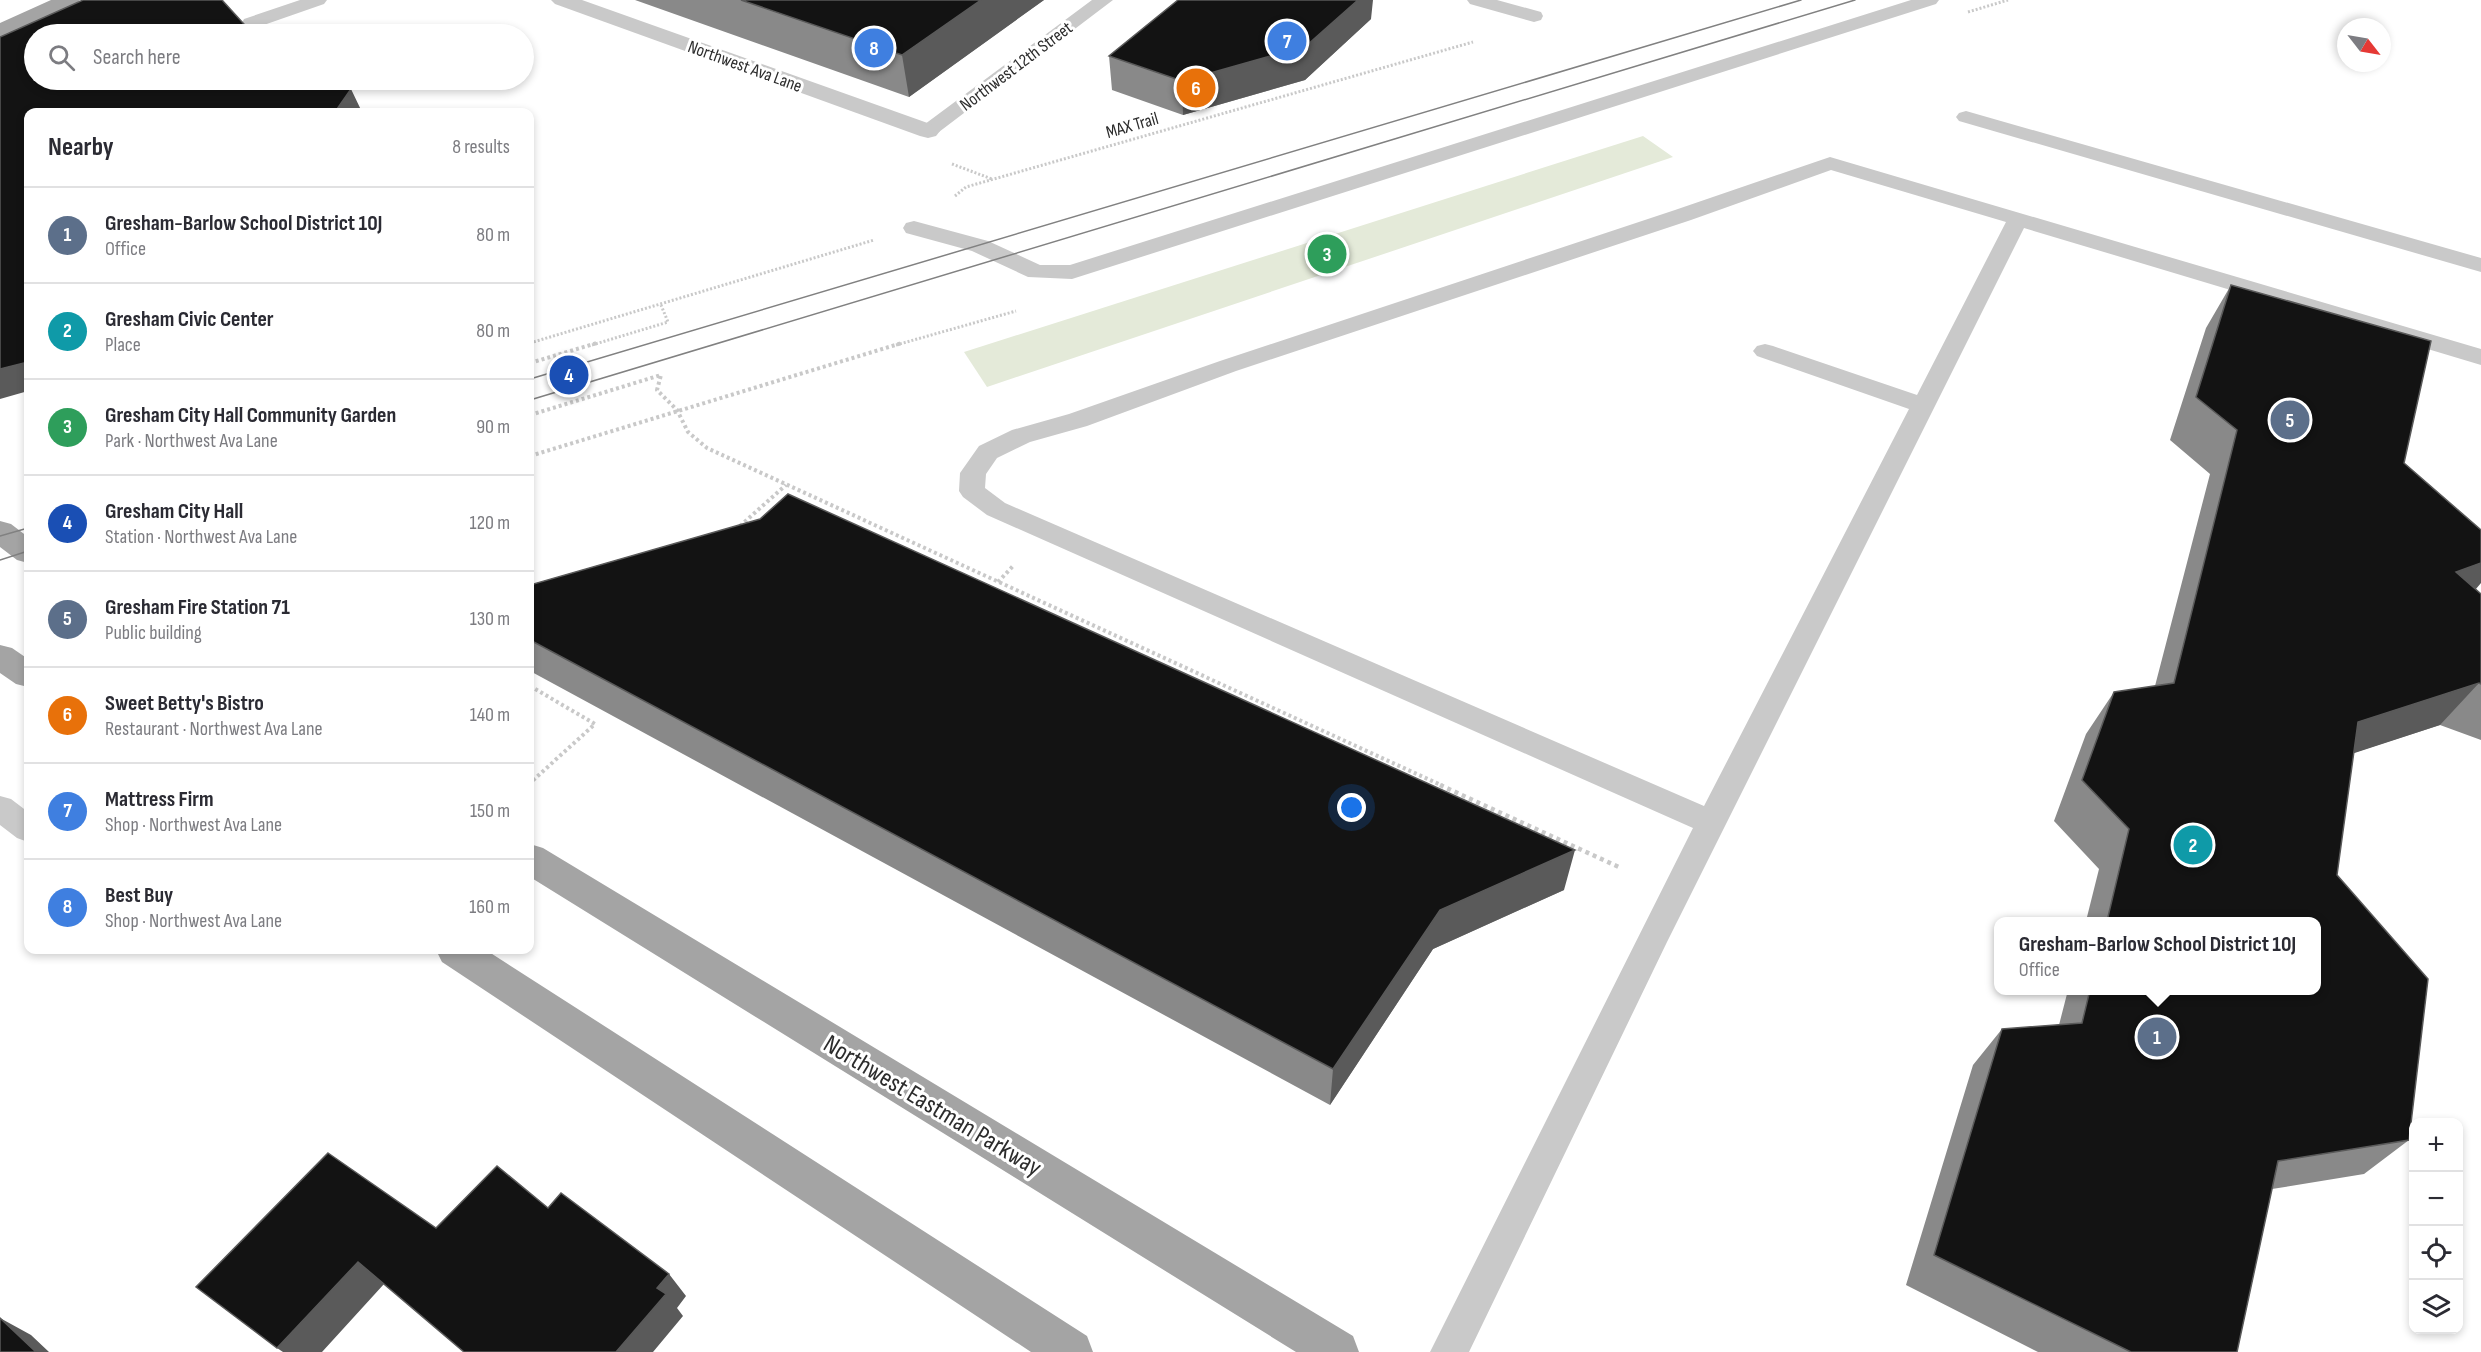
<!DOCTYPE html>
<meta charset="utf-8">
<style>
body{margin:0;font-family:"Sofia Sans Condensed",sans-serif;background:#f2f2f3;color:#2b2b33}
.controls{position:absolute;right:18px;bottom:18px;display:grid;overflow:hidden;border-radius:12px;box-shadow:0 3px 9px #0003}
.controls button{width:54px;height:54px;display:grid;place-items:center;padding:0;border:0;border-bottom:2px solid #e1e1e2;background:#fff;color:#2b2b33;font:30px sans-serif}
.compass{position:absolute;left:2337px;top:18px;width:54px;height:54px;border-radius:50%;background:#fff;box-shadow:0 3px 9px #0003;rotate:121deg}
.you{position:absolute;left:1352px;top:808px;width:21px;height:21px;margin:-15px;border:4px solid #fff;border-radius:50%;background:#1a73e8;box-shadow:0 0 0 9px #1a73e833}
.badge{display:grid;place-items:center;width:39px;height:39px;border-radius:50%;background:#2563eb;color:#fff;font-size:20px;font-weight:700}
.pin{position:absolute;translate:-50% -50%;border:3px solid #fff;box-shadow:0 2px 6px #0006}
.popup{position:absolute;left:1994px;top:917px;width:327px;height:78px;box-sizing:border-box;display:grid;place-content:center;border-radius:12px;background:#fff;filter:drop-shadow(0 2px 4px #0005);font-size:20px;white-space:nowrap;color:#7c7c81}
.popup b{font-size:22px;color:#2b2b33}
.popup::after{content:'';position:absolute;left:50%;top:100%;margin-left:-12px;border:12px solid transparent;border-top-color:#fff}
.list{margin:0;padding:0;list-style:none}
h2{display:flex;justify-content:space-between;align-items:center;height:78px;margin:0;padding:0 24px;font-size:26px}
h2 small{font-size:20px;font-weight:400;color:#7c7c81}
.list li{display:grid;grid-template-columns:39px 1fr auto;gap:18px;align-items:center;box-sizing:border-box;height:96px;padding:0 24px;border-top:2px solid #e1e1e2}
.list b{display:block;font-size:22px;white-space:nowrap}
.list p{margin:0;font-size:20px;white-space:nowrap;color:#7c7c81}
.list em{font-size:20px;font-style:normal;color:#7c7c81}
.icon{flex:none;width:33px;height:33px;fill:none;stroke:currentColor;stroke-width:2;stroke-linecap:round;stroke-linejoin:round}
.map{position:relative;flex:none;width:2481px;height:1352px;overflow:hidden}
.search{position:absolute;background:#fff;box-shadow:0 3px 9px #0003;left:24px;top:24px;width:510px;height:66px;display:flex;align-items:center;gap:15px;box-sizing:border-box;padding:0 21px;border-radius:33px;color:#7c7c81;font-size:22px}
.panel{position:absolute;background:#fff;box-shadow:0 3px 9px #0003;left:24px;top:108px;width:510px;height:846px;border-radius:12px}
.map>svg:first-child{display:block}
.green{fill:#e4ead9}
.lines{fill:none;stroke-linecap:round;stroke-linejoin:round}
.path-far2{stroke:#c9c9c9;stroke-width:3;stroke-dasharray:2 2;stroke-linecap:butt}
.path-far1{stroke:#c9c9c9;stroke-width:4;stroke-dasharray:3 3;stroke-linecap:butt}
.path{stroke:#c9c9c9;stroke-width:4.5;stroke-dasharray:4 4;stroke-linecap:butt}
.service{fill:#c9c9c9;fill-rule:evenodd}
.minor{fill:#c9c9c9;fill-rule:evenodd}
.primary{fill:#a4a4a4;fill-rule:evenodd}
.tram{stroke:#818181;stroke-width:1.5}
.wall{fill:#898989}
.shaded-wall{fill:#5a5a5a}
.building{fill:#131313;stroke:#5a5a5a;stroke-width:1.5}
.labels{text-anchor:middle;stroke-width:6;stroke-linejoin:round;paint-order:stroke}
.far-street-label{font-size:18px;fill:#2c2c2c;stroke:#fff}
.near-street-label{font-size:26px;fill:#2c2c2c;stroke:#fff}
</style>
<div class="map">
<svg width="2481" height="1352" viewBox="0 0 2481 1352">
<rect width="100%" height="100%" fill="#fff"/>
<path class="green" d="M1643,136l30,21 -686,230 -23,-35z"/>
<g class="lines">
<path class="path-far2" d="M1968,12l40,-12
M952,164l40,15
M955,196l11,-9 507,-145
M530,343l344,-103
M592,345l76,-23 -7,-17
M896,345l120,-34"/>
<path class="path-far1" d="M530,363l67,-20
M530,415l131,-40 -4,15 20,20 11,22 19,16 736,338
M530,456l372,-113
M740,526l46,-41
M998,582l16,-17
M530,686l65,38 -65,59"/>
<path class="path" d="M1440,785l181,83"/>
<path class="service" d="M300,0h27l-3,4 -66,23h-14l-2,-4 2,-4z
M1092,0h21l-178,135h-14l-3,-4 3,-4z
M1467,0h30l44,12 2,4 -2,4 -7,2 -64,-18z
M1911,0h28l-3,4 -864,275 -44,-2 -56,-26 -66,-18 -3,-5 3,-5 8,-2 74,20 52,24h30z
M1966,111l515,147v14l-522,-151 -3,-4 3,-4z
M1830,157l651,192v16l-457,-137 -357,714 -198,410h-39l263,-524 -706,-313 -24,-18 -4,-6 1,-18 19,-27 33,-16 57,-16 151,-53 455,-151zM1831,170l175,52 -89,173 -144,-49 -8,-2 -8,2 -4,5 4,5 152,53 -205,397 -699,-303 -20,-15 1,-14 11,-16 33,-16 57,-16 149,-55 455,-151z
M0,796l11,3 17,13v30l-11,-4 -17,-13z"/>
<path class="minor" d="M551,0h31l354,126 4,5 -4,5 -8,2 -8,-2 -365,-132z"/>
<path class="primary" d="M51,0h29l-4,4 -76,34v-15z
M0,521l11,3 17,13v26l-11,-3 -17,-13z
M0,645l12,3 16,11v28l-12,-3 -16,-11z
M530,844l13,4 810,488 6,16h-63l-766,-475z
M436,950h50l601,386 6,16h-62l-589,-390z"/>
<path class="tram" d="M530,379l1271,-379
M530,400l1325,-400
M0,536l28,-8
M0,560l28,-9"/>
</g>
<path class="wall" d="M635,0h409l-135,97z
M1371,19l-66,61 -122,35 -71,-25 -3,-34z
M2231,285l173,178 72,126 5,5v146l-41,-15 -87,28 -16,122 72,265 -45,34 -92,15 -35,163h-199l-132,-67 67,-220 29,-36 57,-4 9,-35h248v-69h-230l13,-52 -45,-48 32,-87 28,-42 41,-6 55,-212 -40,-34 36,-112z
M760,519l804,371 -131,59 -103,156 -800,-434v-86z"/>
<path class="shaded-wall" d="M981,0h63l-135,97 -7,-42z
M1358,0h15l-2,19 -66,61 -122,35 -1,-34z
M351,89l11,23h-27z
M28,362v29l-28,8v-30z
M2481,563v20l-11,13 -14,-24z
M2479,683l-39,42 -119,39 37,-42z
M1575,850l-11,40 -131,59 -103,156 3,-36 107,-159z
M358,1262l26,22 -62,68h-39l-6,-4z
M669,1274l17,22 -9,12 6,8 -30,36h-37l41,-64z
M0,1318l31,17 18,17h-13z"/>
<path class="building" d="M83,0h139l31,34h-219v46h307l10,9 -16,23h-307v250l-28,7v-332z
M741,0h240l-79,55z
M1178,0h180l-52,46 -124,35 -73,-25z
M2231,285l200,56 -27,122 77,67v33l-25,9 25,22v90l-2,-1 -121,39 -21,153 91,104 -19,161 -131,21 -41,191h-106l-197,-97 68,-226 80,-6 8,-33h226v-69h-209l22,-92 -47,-49 32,-88 60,-9 63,-253 -41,-33z
M788,494l787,356 -135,60 -107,159 -803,-429v-55l230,-66z
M328,1153l108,75 61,-62 51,42 13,-15 108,81 -12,14 9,6 -50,58h-152l-106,-90 -81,86 -81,-61z
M0,1318l36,34h-36z"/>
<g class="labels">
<g class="far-street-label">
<text transform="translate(745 66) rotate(20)" y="6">Northwest Ava Lane</text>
<text transform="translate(1016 66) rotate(-37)" y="6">Northwest 12th Street</text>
<text transform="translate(1132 125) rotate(-16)" y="6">MAX Trail</text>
</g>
<g class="near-street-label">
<text transform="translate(933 1105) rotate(31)" y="9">Northwest Eastman Parkway</text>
</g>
</g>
</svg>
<div class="controls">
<button>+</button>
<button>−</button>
<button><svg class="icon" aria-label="locate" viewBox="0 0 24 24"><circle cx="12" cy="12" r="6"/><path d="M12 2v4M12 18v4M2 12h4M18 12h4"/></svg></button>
<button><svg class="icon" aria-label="layers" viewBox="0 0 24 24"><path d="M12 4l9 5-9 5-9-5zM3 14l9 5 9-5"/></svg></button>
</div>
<svg class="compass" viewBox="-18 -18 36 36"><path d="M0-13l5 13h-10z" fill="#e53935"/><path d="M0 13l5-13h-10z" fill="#7c7c81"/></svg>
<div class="you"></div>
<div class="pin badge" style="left:2157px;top:1037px;background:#5c6f8a">1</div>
<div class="popup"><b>Gresham-Barlow School District 10J</b>Office</div>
<div class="pin badge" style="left:2193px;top:845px;background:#0f9aa8">2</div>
<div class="pin badge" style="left:1327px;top:254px;background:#2e9e5b">3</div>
<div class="pin badge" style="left:569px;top:375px;background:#1a4fb4">4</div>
<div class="pin badge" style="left:2290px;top:420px;background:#5c6f8a">5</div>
<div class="pin badge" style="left:1196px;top:88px;background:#e8710a">6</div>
<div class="pin badge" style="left:1287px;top:41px;background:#3f7fe0">7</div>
<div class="pin badge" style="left:874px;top:48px;background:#3f7fe0">8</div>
<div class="search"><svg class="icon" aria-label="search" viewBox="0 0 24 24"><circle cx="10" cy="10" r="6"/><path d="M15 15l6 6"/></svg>Search here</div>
<section class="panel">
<h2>Nearby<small>8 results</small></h2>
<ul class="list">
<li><span class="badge" style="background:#5c6f8a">1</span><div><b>Gresham-Barlow School District 10J</b><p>Office</p></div><em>80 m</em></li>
<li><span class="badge" style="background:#0f9aa8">2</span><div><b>Gresham Civic Center</b><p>Place</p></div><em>80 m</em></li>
<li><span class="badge" style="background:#2e9e5b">3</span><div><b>Gresham City Hall Community Garden</b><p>Park · Northwest Ava Lane</p></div><em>90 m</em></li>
<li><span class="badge" style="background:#1a4fb4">4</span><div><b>Gresham City Hall</b><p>Station · Northwest Ava Lane</p></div><em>120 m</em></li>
<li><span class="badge" style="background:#5c6f8a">5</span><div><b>Gresham Fire Station 71</b><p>Public building</p></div><em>130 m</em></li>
<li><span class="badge" style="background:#e8710a">6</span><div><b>Sweet Betty's Bistro</b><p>Restaurant · Northwest Ava Lane</p></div><em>140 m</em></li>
<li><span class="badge" style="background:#3f7fe0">7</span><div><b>Mattress Firm</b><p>Shop · Northwest Ava Lane</p></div><em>150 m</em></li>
<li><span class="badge" style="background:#3f7fe0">8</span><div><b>Best Buy</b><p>Shop · Northwest Ava Lane</p></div><em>160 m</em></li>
</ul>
</section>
</div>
